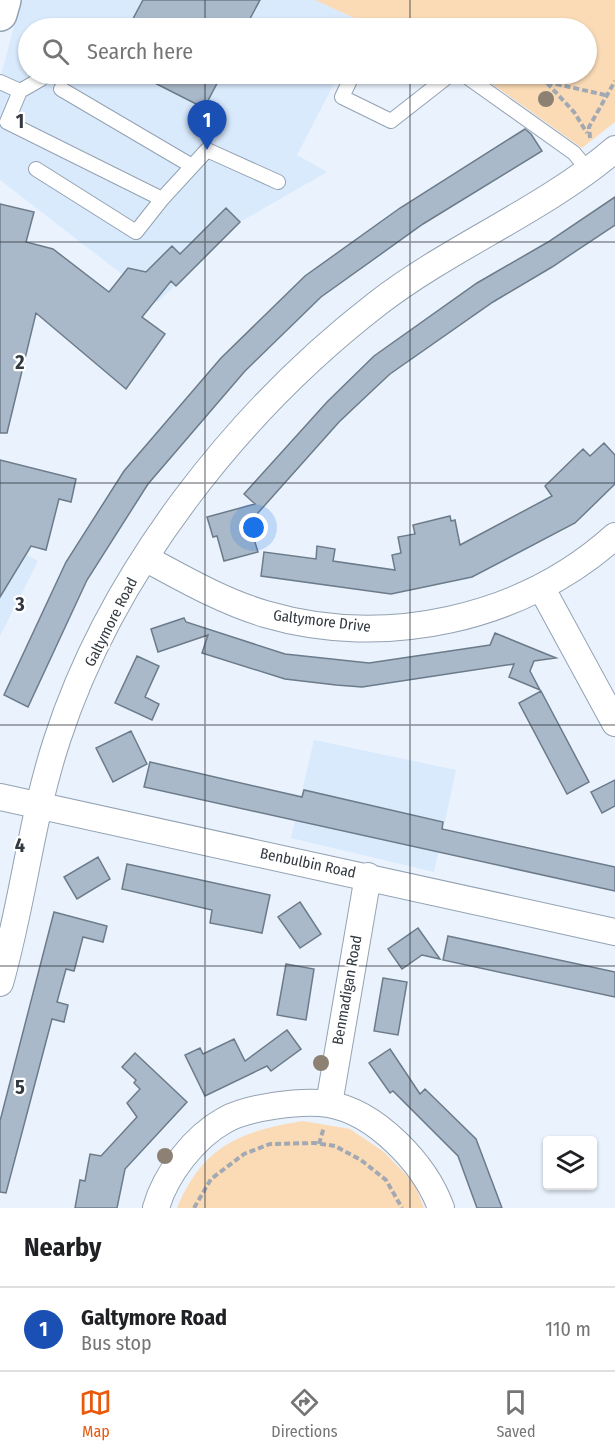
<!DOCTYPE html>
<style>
body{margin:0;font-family:"Fira Sans Condensed",sans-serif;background:#f6f6f6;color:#202124}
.controls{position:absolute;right:18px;bottom:18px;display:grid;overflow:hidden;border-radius:6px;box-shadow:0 2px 4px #0004}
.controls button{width:54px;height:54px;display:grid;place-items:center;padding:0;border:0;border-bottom:2px solid #e0e0e0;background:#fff;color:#202124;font:30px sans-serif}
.you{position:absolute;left:254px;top:528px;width:21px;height:21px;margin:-15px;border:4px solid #fff;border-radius:50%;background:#1a73e8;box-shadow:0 0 0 9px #1a73e833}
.badge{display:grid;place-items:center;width:39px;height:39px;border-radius:50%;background:#ea580c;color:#fff;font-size:20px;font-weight:700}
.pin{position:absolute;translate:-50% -50px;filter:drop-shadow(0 2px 3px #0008)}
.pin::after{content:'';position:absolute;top:32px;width:21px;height:18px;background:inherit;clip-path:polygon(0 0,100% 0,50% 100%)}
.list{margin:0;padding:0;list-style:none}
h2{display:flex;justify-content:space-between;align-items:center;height:78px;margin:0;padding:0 24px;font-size:26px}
h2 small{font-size:20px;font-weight:400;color:#757577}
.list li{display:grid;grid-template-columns:39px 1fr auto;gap:18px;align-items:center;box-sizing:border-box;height:84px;padding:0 24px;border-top:2px solid #e0e0e0}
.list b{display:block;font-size:22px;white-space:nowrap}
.list p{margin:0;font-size:20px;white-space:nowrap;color:#757577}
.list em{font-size:20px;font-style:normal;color:#757577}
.icon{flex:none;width:33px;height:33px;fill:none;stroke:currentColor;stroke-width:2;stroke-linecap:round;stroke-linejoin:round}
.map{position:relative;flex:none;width:615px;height:1208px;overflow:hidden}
.search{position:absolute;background:#fff;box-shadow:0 2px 4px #0004;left:18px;right:18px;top:18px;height:66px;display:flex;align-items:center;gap:15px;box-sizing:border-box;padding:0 21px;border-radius:33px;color:#757577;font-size:22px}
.sheet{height:162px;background:#fff}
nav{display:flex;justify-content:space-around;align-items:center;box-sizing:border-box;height:84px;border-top:2px solid #e0e0e0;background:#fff;font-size:16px;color:#757577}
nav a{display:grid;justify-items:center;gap:3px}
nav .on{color:#ea580c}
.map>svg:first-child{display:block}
.built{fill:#d9eafd}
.green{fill:#fbdbb6}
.building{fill:#aab9ca;stroke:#6c7b8a;stroke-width:1.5}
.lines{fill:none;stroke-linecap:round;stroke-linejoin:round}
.lane-casing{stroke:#93a2b2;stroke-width:16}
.street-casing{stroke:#93a2b2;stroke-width:28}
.secondary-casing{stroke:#93a2b2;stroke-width:36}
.path{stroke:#a2a9b3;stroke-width:4;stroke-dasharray:6 3;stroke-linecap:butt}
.lane{stroke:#fff;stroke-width:14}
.street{stroke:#fff;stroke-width:26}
.secondary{stroke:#fff;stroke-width:33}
.tree{fill:#8c8173}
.grid{fill:none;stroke:#333940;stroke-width:1.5;stroke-opacity:0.55}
.labels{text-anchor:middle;stroke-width:4.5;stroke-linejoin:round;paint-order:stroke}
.street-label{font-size:15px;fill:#333940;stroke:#fff}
.grid-label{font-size:20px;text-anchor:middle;font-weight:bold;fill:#333940;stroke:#fff;stroke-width:4.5;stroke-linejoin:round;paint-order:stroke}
</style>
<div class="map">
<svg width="615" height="1208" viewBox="0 0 615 1208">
<rect width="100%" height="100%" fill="#e9f2fd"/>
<path class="built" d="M21,0h294l50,23 -3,5h-334v46h311l-42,81 30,17 -87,50 -82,80 -158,-122v-101z
M0,540l38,21 -38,75z
M314,740l142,30 -22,102 -143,-34z"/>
<path class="green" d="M315,0h300v122l-33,26 -104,-74h108v-46h-198l-20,-9 -3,4z
M303,1121l47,8 34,23 30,31 10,25h-247c26,-63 64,-77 126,-87z"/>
<path class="building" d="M143,0h117l-15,28h-117z
M137,74h85l-18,34z
M525,129l6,5 11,17 -119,73 -102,73 -76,74 -97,113 -61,96 -59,127 -24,-12 62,-133 58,-91 97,-113 84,-82 95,-68z
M615,197v28l-63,42 -59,35 -103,72 -15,14 -36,34 -90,101 9,29 -34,9 -7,-25 -4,1 -6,-20 48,-13 -11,-10 83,-92 47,-46 103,-73 71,-41z
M0,204l34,8 -8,30 27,7 56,43 19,-24 18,4 26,-26 8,8 46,-46 14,14 -64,64 -5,-5 -29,36 23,17 -39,55 -90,-76 -29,120h-7z
M604,443l11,12v29l-40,39 -103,54 -81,17 -130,-18 3,-24 52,7 1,-13 18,3 -2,12 62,9 -3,-15 9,-2 -3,-16 17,-3 -2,-9 37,-9 1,5 4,-1 5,25 92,-49 -7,-10 38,-37 7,7z
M0,460l76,19 -5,23 -12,-3 -13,51 -15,-4 -31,51z
M184,618l2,4 99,32 84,9 121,-18 5,-12 61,25 -22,3 -4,10 10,19 -31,-13 5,-13 -152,23 -26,-2 -51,-6 -83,-26 6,-18 -50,17 -7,-23z
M137,656l22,10 -14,31 14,7 -7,16 -37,-17z
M541,691l48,91 -22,12 -48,-91z
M131,731l16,33 -34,18 -17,-34z
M150,762l152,35 2,-7 139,32 -1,7 173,38v24l-471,-104z
M615,780v26l-13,7 -11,-21z
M98,857l12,22 -33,20 -13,-22z
M127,864l143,31 -8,38 -52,-10 2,-13 -90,-21z
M300,902l21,32 -21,14 -22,-31z
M54,912l53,14 -4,16 -20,-5 -9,34 -8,-2 -9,33 11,3 -4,17 -12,-3 -46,174 -6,-1v-71z
M418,928l22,31 -18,-4 -20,14 -14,-20z
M448,936l167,36v25l-172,-37z
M286,964l28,5 -8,51 -29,-5z
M383,978l24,4 -9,53 -24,-4z
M287,1030l14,19 -30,22 -4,-5 -62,30 -20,-41 15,-7 3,6 31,-15 11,22z
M390,1049l30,45 5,-5 51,50 26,69h-25l-19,-52 -65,-65 -3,2 -21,-30z
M135,1053l52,49 -62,67 -8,39h-42l5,-28 5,1 5,-27 11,2 36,-39 -10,-14 13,-14 -6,-6 2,-3 -14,-13z"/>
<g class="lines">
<g class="lane-casing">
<path id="lane" d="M353,74l-11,23 49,24 60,-47
M463,74l111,79 14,17
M0,82l20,9 -13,31 155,77
M61,89l131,77
M20,91l21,-12
M36,169l100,63 26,-33 45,-49 71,32"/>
</g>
<g class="street-casing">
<path id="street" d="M145,558c39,21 77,43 120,56 119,35 257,6 350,-78
M541,587l74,136
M0,797l615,135
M0,983c23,-80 31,-164 57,-243 55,-169 181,-329 321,-437 74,-57 166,-93 237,-154
M329,1104l39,-228
M156,1208c9,-33 38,-71 69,-88 23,-13 77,-20 103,-16 48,8 97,60 113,104"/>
</g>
<g class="secondary-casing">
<path id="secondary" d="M0,14l4,-14"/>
</g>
<path class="path" d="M458,26l2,2
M531,74l12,7 62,14
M547,83l27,29 13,21
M590,138l-1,-11 26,-46
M319,1144l5,-17
M194,1208l17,-29 33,-25 26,-10 45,-1 20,3 26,14 25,20 16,28"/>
<use href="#lane" class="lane"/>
<use href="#street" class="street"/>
<use href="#secondary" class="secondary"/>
</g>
<g class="tree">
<circle cx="546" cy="99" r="8"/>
<circle cx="321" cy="1063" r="8"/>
<circle cx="165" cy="1156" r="8"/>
</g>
<path class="grid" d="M205,0v28M410,0v28M205,74v1134M410,74v1134M0,242h615M0,483h615M0,725h615M0,966h615"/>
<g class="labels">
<g class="street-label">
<text transform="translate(322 621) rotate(7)" y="5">Galtymore Drive</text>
<text transform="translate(111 622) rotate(-63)" y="5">Galtymore Road</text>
<text transform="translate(308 863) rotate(12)" y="5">Benbulbin Road</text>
<text transform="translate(347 990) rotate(-80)" y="5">Benmadigan Road</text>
</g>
</g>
<g class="grid-label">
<text x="20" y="128">1</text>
<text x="20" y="369">2</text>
<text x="20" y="611">3</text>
<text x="20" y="852">4</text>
<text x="20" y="1094">5</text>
</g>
</svg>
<div class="controls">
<button><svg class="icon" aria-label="layers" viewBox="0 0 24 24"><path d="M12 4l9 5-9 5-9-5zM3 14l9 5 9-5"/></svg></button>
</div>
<div class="you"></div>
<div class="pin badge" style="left:207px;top:150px;background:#1a4fb4">1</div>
<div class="search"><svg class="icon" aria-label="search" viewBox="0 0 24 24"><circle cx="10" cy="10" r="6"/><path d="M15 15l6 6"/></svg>Search here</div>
</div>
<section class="sheet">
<h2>Nearby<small></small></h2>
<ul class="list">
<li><span class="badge" style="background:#1a4fb4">1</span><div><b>Galtymore Road</b><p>Bus stop</p></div><em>110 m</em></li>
</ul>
</section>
<nav>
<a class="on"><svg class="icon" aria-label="map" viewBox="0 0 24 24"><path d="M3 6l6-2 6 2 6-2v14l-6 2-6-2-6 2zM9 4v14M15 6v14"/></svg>Map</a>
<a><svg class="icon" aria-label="directions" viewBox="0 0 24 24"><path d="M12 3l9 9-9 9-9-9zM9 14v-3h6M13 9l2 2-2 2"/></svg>Directions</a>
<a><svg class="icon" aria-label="saved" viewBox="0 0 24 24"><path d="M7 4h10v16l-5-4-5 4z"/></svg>Saved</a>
</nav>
